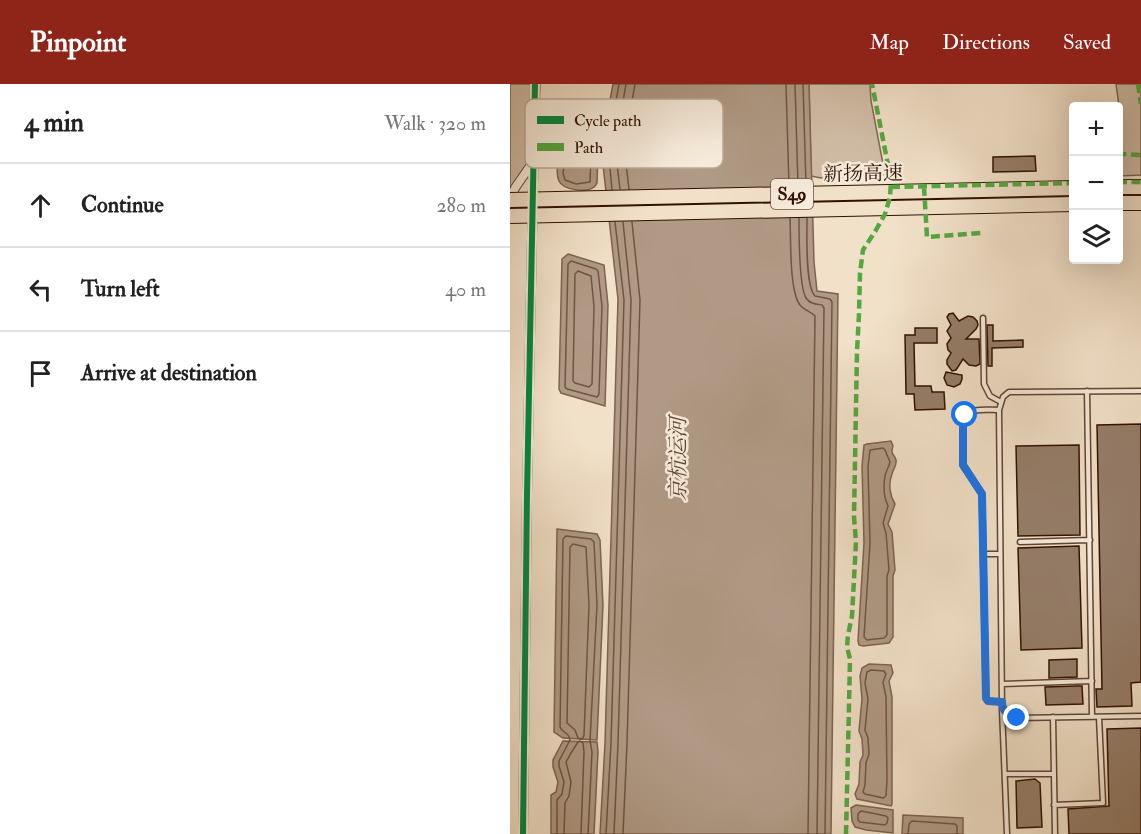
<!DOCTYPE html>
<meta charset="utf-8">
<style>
body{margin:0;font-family:"IM FELL Double Pica","Noto Serif SC",serif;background:#f2f2f2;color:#222}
.controls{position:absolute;right:18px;top:18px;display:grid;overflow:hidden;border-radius:6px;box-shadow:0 6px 24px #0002}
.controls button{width:54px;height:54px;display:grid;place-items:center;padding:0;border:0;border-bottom:2px solid #e0e0e0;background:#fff;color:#222;font:30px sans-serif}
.stop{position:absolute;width:18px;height:18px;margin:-14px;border:4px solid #1a73e8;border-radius:50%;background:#fff}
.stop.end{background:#1a73e8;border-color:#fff;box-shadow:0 2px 6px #0008}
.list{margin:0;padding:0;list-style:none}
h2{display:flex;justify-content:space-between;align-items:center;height:78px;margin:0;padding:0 24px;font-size:26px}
h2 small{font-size:20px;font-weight:400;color:#767676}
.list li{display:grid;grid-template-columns:39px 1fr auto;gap:18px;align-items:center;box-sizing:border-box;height:84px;padding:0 24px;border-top:2px solid #e0e0e0}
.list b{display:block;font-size:22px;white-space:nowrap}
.list em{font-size:20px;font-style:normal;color:#767676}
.icon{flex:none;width:33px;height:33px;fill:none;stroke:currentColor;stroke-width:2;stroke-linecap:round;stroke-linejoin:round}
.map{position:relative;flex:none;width:631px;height:750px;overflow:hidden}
header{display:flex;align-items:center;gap:36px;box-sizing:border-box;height:84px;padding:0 30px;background:#8f2418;color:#fff}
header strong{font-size:28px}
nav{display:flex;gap:33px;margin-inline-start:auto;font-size:21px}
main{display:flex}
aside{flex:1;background:#fff}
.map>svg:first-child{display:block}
.green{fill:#d1bda7;stroke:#806654;stroke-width:1.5}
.water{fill:#b09a85;stroke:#7d6350;stroke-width:1.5}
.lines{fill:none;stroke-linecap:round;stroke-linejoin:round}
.shore{stroke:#705542;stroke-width:1.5}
.building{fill:#957d69;stroke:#301000;stroke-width:1.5}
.service-casing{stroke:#604432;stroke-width:7}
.minor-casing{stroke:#604432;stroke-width:10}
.motorway-casing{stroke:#301000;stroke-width:16}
.service{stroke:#f7ecdc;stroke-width:4}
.minor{stroke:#f7ecdc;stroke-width:8}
.motorway{stroke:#f2e1c9;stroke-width:14}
.motorway-bridge-casing{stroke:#301000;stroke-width:16;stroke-linecap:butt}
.motorway-bridge{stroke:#f2e1c9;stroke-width:14}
.quiet{stroke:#54a840;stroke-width:4.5;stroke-dasharray:9 4.5;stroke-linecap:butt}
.cycleway-casing{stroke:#f7ecdc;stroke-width:10}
.cycleway{stroke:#00873e;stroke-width:6}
.route{stroke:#1a73e8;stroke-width:8}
.labels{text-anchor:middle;stroke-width:5;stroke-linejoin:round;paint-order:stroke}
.shield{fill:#f7ecdc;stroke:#6c5242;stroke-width:1.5}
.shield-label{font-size:18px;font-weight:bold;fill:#301000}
.street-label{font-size:20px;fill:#301000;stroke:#f7ecdc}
.water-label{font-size:21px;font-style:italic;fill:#634735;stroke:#f7ecdc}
.key{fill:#f7ecdc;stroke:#bbaa9a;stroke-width:1.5}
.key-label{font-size:16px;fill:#301000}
</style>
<header>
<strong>Pinpoint</strong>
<nav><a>Map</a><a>Directions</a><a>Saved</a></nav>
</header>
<main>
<aside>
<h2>4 min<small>Walk · 320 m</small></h2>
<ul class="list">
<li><svg class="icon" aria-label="ahead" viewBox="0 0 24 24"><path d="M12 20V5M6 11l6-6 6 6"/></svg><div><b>Continue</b></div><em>280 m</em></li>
<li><svg class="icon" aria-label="left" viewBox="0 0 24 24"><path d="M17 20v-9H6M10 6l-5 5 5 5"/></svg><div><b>Turn left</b></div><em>40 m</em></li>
<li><svg class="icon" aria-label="arrive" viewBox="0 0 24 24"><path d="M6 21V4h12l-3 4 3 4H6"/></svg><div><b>Arrive at destination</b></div></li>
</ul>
</aside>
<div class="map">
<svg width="631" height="750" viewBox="0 0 631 750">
<rect width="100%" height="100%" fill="#f2e1c9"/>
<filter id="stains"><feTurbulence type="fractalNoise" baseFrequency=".00333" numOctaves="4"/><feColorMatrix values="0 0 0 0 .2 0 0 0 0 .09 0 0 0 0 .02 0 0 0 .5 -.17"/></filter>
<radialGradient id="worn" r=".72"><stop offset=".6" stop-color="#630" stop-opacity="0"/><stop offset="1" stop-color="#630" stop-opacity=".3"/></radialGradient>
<path class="green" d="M0,0h30l-3,80 -21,28 -6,2z
M299,0h61l1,17 13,68 -1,6c-24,4 -47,7 -72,1z
M606,0h25v91l-22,1v-70z"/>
<path class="water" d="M103,0h196l5,178 3,29 21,3 -7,540h-231l5,-91 13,-444 -17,-152z
M86,61l2,3 -1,35c-1,1 -1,3 -3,4 -7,6 -31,3 -35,-6 -4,-9 0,-25 3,-34z
M58,170l36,11 4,40 -3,101 -44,-13 -2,-4 3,-130z
M381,357l2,5c-3,9 1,7 3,14 1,6 -3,9 -4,14 -4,10 -2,22 3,30l-7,20 4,8 3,38 -2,6v61l-4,6 -26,3 -4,-1 -1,-4 6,-98 -2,-77 2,-21 3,-1z
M47,445l40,5 3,6 3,65 -6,135 -34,-2 -9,-6z
M359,580l22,1 2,8 -4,8 3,16v107l-1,2 -34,-7 -2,-5 4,-10 1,-22 3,-7 -1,-16 -3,-8 3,-32 -2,-23 2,-8z
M53,657l34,1 1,10 -4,82h-43v-39l5,-3 2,-10 -5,-15v-7z
M346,721l37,5v23l-27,-3 -11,-3 -3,-6 -1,-13z
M393,731l60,3v16h-61z"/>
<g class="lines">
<path class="shore" d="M276,0l3,102
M285,0l3,102
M293,0l3,101
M78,68l3,3 -1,27 -14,2 -11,-4 -2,-7 3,-19z
M110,105l-5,-41 11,-64
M119,105l-5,-41 11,-64
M102,106l-4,-43 11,-63
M280,134c1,19 -1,73 10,87 4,5 11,7 15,11l-7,518
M289,134c0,16 0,68 7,80 4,6 10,6 16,7l2,3 -7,526
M297,134c0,16 -2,68 8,78l15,3 2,3 -7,532
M61,177l25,8 2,2 4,35 -3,88 -2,3 -30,-8 -2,-2 3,-123z
M68,187l13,5 3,30 -2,78 -3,3 -14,-4 -2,-2 2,-107z
M373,364l2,2 5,12c-1,5 -4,9 -5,14 -2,11 -1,21 3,30l-5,17 3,10 3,37 -2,6v59l-3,3 -17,2 -3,-3 6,-94 -2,-76 2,-17z
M63,460l13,3 3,58 -5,130 -1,3 -2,1 -3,-1 -3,-8 -8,-7 3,-176z
M361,586l13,1 2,3 -3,8 3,15 1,83 -1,16 -3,2 -18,-4 -2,-2 2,-7 1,-22 3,-9 -1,-16 -3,-8 3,-31 -3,-16 2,-11z
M351,727l25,5 2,2 -1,5 -2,2 -25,-3 -2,-2v-6z
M47,750v-34l5,-6 2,-12 -5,-16v-5l11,-21c-1,-8 -8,-7 -10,-13l3,-188 3,-3 25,3 3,3 3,63 -7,136 2,11 -4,82
M54,750l1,-31 4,-7 2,-14 -5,-20 5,-9 7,-11 2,-1 3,2 1,9 -3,82
M96,750l5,-91 13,-443 -9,-78
M104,750l4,-91 13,-443 -8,-78
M113,750l4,-90 13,-444 -8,-78
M398,750l1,-10 3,-3 43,3 2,2v8"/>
</g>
<path class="building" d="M525,72l1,15 -43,1v-15z
M443,229l6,8 9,-5 5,1 4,4 1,4 -2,4 -10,10h13l1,25 -4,2 -7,-1 -6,-6 -7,11 -4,1 -5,-7v-4l4,-7 -3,-3 -1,-6 4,-6 -4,-7 4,-6 -4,-8 2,-3z
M477,241h6v16l30,-1v7l-31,1v18h-4z
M405,244h22v15h-23l1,43h16l1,6h12l1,17 -30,1 -1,-16h-8l-1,-59h10z
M436,288l16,3v4l-2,5 -6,3 -7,-2 -3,-7z
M631,340v258l-10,1 1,23 -35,1 -1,-18h6l-5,-264z
M569,361l1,90 -62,1 -2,-90z
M569,462l3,102 -61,2 -3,-102z
M567,575v18l-28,1v-18z
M567,602h5l1,18 -37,1 -1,-18z
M631,644v106h-72l-1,-25 41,-3 -2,-77z
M525,695l5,4 2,44 -25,1 -1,-47z"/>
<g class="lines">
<g class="service-casing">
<path id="service" d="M473,234l1,66 6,12 11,6
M577,307l5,326
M631,307l-132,1 -6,5 -4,13 3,298 5,6 10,4 124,-2
M489,326c-13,0 -29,-3 -36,9v46l19,29 4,204 2,3 14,1
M510,458l70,-2
M473,470h17
M492,600l90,-3
M492,625l5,125
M543,633l2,117
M495,690h49
M544,721l49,-2 -4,-86"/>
</g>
<g class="minor-casing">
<path id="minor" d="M0,116l5,-12 18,-26
M13,750l4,-339 8,-411"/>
</g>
<g class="motorway-casing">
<path id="motorway" d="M608,103h23
M608,119h23"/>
</g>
<use href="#service" class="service"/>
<use href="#minor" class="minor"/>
<use href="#motorway" class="motorway"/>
<g class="motorway-bridge-casing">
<path id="motorway-bridge" d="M0,116l564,-12
M0,132l564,-12"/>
</g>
<use href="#motorway-bridge" class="motorway-bridge"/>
<path class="quiet" d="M628,0l3,20
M608,72l3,-2 20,1
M608,98h23
M381,103l183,-4
M414,103l3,50 54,-4
M336,750l3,-128 1,-47 -3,-12 1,-12 4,-19 4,-74 -2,-25 3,-165 2,-38 1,-41 3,-23 13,-20 9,-16 5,-17 1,-17 -19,-96"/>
<g class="cycleway-casing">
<path id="cycleway" d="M13,750l4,-339 8,-411"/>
</g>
<use href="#cycleway" class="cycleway"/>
</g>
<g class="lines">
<path class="route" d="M455,331l-2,4v46l19,29 4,204 2,3 14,1c0,10 7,13 15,16"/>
</g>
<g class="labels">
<rect class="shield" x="261" y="95" width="42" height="30" rx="4.5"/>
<g class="shield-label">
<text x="282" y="116">S49</text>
</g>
<g class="street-label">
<text transform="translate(353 89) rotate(-1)" y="7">新扬高速</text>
</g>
<g class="water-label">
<text transform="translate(168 375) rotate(-90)" y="7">京杭运河</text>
</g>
</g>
<rect x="15" y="15" width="198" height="69" rx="9" class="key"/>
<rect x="27" y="32" width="27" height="8" fill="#00873e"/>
<rect x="27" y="59" width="27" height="8" fill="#54a840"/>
<g class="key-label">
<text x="64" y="42">Cycle path</text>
<text x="64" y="69">Path</text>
</g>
<rect width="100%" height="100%" filter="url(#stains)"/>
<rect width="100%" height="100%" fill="url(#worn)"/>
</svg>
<div class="controls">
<button>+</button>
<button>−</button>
<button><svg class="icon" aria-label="layers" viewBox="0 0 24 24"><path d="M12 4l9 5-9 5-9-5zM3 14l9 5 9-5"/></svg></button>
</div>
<div class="stop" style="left:455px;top:331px"></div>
<div class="stop end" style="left:507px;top:634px"></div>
</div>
</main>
